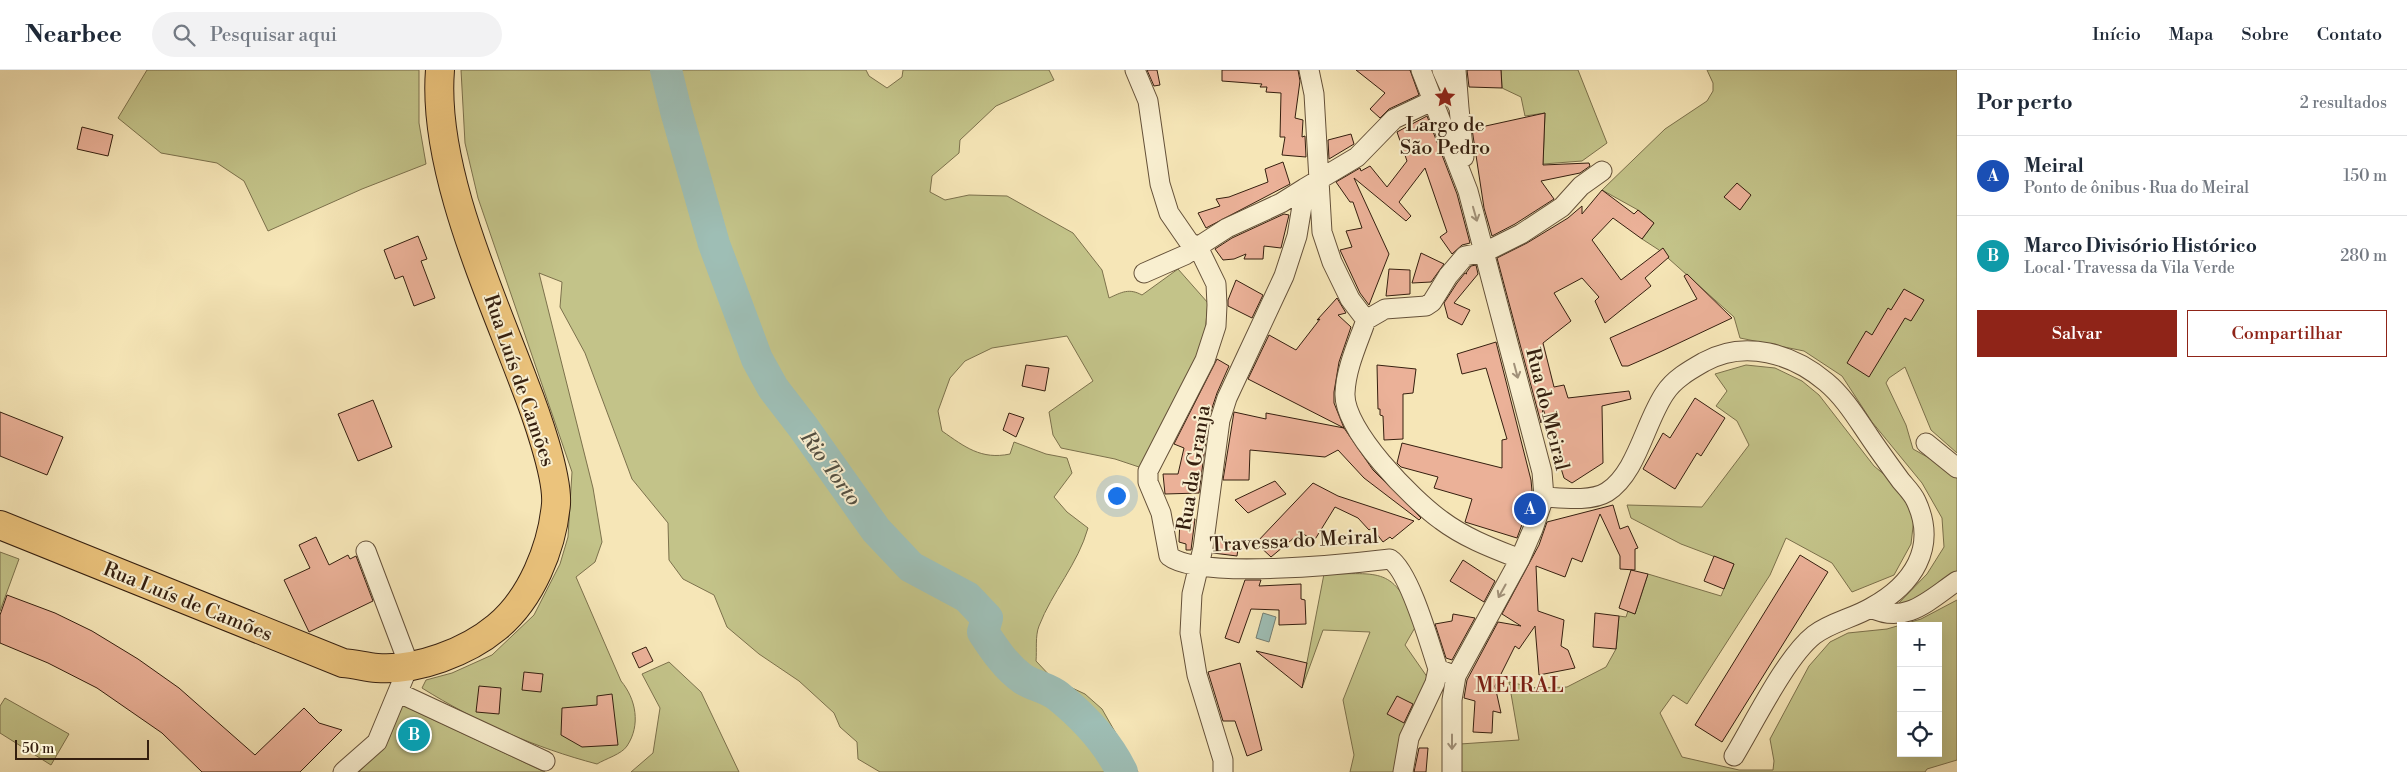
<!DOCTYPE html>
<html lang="pt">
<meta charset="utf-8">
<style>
body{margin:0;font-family:"Libre Bodoni",serif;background:#f2f2f3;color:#1f2937}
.controls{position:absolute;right:15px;bottom:15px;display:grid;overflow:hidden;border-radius:0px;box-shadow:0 5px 20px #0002}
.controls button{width:45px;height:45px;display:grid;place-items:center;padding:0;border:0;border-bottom:1px solid #e0e1e3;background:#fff;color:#1f2937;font:25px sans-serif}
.scale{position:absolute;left:15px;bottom:12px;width:134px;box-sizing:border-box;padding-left:5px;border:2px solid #351f0f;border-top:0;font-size:14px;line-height:18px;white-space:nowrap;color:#351f0f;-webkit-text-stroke:4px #f9efd0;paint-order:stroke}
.you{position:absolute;left:1116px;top:425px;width:18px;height:18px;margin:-12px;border:4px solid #fff;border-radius:50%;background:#1a73e8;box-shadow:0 0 0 8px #1a73e833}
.badge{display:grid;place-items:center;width:32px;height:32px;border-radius:50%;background:#8f2418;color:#fff;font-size:16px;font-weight:700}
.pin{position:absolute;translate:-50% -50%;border:2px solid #fff;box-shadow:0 1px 5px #0006}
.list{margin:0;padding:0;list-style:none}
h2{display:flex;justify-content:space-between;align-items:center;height:65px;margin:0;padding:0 20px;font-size:21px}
h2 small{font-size:16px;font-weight:400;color:#747a83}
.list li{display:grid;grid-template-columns:32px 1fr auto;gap:15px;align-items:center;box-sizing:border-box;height:80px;padding:0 20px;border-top:1px solid #e0e1e3}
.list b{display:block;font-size:19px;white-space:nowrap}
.list p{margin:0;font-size:16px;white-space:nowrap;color:#747a83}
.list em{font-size:16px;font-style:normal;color:#747a83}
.actions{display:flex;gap:10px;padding:15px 20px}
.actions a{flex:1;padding:11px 0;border:1px solid #8f2418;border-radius:0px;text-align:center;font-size:18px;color:#8f2418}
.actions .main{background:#8f2418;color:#fff}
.icon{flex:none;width:28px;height:28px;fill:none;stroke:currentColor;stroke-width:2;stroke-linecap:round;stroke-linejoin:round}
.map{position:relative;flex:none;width:1957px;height:702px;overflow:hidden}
header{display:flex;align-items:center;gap:30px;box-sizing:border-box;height:70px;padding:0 25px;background:#fff;border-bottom:1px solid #e0e1e3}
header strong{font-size:24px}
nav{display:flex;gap:28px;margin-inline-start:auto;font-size:18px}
.search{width:350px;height:45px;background:#f2f2f3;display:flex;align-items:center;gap:12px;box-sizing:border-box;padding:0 18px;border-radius:28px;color:#747a83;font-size:19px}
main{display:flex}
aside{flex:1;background:#fff}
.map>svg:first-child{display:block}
.green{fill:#c3c389;stroke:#7c714c;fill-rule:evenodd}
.water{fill:#9ebeb5;stroke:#747e73}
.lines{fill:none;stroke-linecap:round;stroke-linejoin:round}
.river{stroke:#9ebeb5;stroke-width:32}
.building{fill:#ebb198;stroke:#351f0f}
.minor-casing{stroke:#655139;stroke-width:21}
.primary-casing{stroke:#351f0f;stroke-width:30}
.minor{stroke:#f9efd0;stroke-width:19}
.primary{stroke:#ebc37c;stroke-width:28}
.oneway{stroke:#a19179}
.labels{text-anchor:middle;stroke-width:4;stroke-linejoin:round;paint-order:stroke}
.poi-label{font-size:20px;fill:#351f0f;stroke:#f9efd0}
.street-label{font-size:20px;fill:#351f0f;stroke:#f9efd0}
.water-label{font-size:21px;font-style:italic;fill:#544f41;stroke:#f9efd0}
.neighbourhood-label{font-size:21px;letter-spacing:1px;fill:#7a1f14;stroke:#f9efd0}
</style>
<header>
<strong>Nearbee</strong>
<div class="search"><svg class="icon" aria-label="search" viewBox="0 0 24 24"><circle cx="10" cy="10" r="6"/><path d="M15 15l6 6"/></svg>Pesquisar aqui</div>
<nav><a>Início</a><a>Mapa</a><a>Sobre</a><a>Contato</a></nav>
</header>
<main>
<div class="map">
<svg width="1957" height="702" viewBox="0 0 1957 702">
<rect width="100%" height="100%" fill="#f6e6b7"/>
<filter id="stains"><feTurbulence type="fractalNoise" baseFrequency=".004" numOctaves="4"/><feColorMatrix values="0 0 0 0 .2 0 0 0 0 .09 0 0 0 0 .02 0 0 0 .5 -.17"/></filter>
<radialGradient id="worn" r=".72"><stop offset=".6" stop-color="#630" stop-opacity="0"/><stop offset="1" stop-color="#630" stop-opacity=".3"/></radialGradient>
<path class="green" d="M147,0h272v53l7,41 -64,25 -94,42 -24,-50 -27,-18 -56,-10 -43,-35z
M461,0h405l3,6 18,12 15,-11 1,-7h146l5,10 -58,26 -36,34 -1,13 -27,23 -2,16 15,8 24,-5 38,1 66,37 29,37 7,28c13,-6 20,-10 33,-3l36,-26 30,34 -4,39 -59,127 -30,-10 -54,-11 -8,-13 -4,-23 44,-31 -26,-45 -75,12 -27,13 -15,17 -12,33 4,20c23,16 39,29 68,23l4,-12 32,12 21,4 5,15 -18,24 13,15 21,16c-10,36 -36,64 -49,98 -4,10 -2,24 -3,35l17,18 32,15 17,15 36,63h-258l-22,-13 -1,-17 -17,-15 -6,-14 -35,-32 -40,-27 -32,-27 -13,-32 -31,-16 -14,-19 -1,-37 -36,-44 -47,-126 -25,-46 2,-25 -23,-9 54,215 9,54 -7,20 -19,15 45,104c15,18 20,44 6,65 -5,8 -22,13 -30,18 -61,-16 -121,-42 -175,-76l4,-8 26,-7 40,-18 42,-40 26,-51 8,-27 4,-65 -94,-274 -13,-55z
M1501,0h77l29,73 -25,18 -39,3 2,-51 -20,3 -4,-19 -19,-9z
M1707,0h250v383l-26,-23 -26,-63 -16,11 -3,5 20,42 7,24 25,14 19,15v94l-45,31 -16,3 31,-32 17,-27 -2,-29 -20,-35 -50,-61 -30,-46 -38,-25 -64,-13 -6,-21 -75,-67 -17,-11 12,-16 -16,-13 -36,-20 63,-61 42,-28 6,-10v-8z
M1746,295l29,3 27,13 17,14 55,71 42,35 -5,43 -17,31 -42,17 -20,-29 -46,-25 -16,37 -83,129 -14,-9 -13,18 22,44 57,13h34l1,-9 -4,-22 39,-73 21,-24 18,-9 39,-4 34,-10 36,-19v160l-30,9 -2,3h-464l-1,-28 59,-4 -10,-58 27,6 31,-1 39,-20 10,-18 3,-33 7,1 2,-6 7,3 13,-40 73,22 13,-32 -53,-20 -50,-26 -4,-13 75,2 47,-62 -12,-24 -21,-15 11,-15 -12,-17zM1901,556h37v127h-37z
M0,482l19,7 -19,52z
M1324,504c57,0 69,-8 93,50l-12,21 25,36 -34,91h-46l4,-17 -11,-55 27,-68 -47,-2 -21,58z
M669,592l32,30 38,80h-108l22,-19 7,-45 -18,-34z
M5,628l64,36 -18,31 -51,-32v-27z
M402,635l143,67h-186l29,-31z"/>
<path class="water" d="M1263,543l13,4 -7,25 -13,-4z"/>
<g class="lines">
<path class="river" d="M666,0l10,41 38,133 43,115 16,29 30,39 73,103 35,37 56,30 20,21 -4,14c11,17 23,35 40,47 11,7 25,9 35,17 26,21 49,45 64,76"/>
</g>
<path class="building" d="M1147,0h10l3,15 -6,1z
M1222,0h76l2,11 -5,37 8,2 -1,17 3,-1 1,21 -24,-2 3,-18h-5l1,-44 -15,-1 1,-5h-7l2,-3 -40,-3z
M1356,0h54l9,25 -30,14 -9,9 -10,-9 15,-16z
M1467,0h34l1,18 -33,-1z
M1545,43l-2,52 46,-2 1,3 -10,7 -39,8 13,18 -39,25 -23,12 -8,-28 -12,-79z
M1427,46l30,78 13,49 -8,2 -10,9 -12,-17 7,-5 -22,-64 -26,34 12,14 -5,5 -52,-43 35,76 -20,51 -9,-12 -20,-43 12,-3 -6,-16 16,-3 -9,-26h-3l-14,-20 24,-14 1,3 9,-5 17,21 20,-26 -10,-29z
M82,57l31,8 -5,21 -31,-7z
M1351,64l3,10 -25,15 -1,-19z
M1283,92l7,22 -84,44 -8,-15 22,-7 -4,-7 13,-2 39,-15 -3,-13z
M1737,113l14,12 -11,15 -16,-13z
M1602,120l32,24 4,-4 16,13 -12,16 -29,-21 -21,22 29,40 42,-32 6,9 -24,21 6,8 -46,37 -10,-22 4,-4 -17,-19 -28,15 17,28 -28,22 11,44 10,-2 4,13 61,-7 2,8 -29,7 1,57 -31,20 -8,-5 -4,-13 -3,-30 -6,1 -8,-28 -2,15 -44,-165 30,-15 41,-25 14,-12v8z
M1284,144l5,1 -8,33 -17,-2 -1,13h-19l2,-5 -12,5 -11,1 -8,-11 17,-11z
M418,166l9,23 -6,2 14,37 -21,8 -11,-30 -8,3 -11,-29z
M1421,183l23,11 -13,18 -19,1z
M1476,195l2,9 -24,29 16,7 -8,15 -14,-7 -4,-15 13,-20 8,-10 2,1 -1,-1 5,-7z
M1389,199l21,1v24l-24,2z
M1687,204l45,44 -72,34 -32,14h-6l-12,-28 87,-39 -13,-23z
M1236,210l27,15 -11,23 -24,-12v-6z
M1904,219l20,11 -13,21 -6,-3 -36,59 -22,-14 19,-32 6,4 16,-27 3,2z
M1337,228l9,15 -8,2 13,12 -12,35 -5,30v11l10,25 -96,-49 21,-44 27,15 24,-31 -3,1z
M1496,272l35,138 1,11 -5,20 -10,27 -52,-16 7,-23 -38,-11 4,-11 -37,-10 -4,-4 5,-20 100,25v-28l5,-1 -21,-71 -24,6 -5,-20z
M1217,289l12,7 -12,27 -8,24 -10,76 -34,1 -2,-20h15l6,-26 -10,-4z
M1026,295l23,3 -4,23 -23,-5z
M1377,295l39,4 -3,24 -10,1v45l-19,1 -1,-24 -3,-1v-6h-2z
M1695,328l30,20 -24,38 -4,-3 -22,36 -32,-20 20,-36 7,5z
M373,330l19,47 -34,14 -20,-47z
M0,342l63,25 -16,38 -47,-19z
M1234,342l32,7v-6l78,15 29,42 48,48 -2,2 -55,-42 -26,-28 -13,7 -75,-7 -1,30h-26z
M1009,343l15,5 -8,19 -13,-7z
M1275,411l11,13 -38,19 -13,-13z
M1313,413l25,13 76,25 -22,18 -2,-2 -7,5 -11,-14 -3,2 -11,-12 -23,-11 -21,34 -12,-8 -3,6 -4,-2 -24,20 -15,-14z
M1613,435l7,24 8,-3 10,22 -3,1v21l-15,-1v-13l-20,-42 -18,48 -10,-4 -7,19 -29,-11 2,45 26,9 -3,26 7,4 7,18 -36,7 -4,-49 -16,23 -4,-3 -20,40 6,27 -8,-2 -1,22 -19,-1 2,-31 -11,-3 3,-18 31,-58 23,4 -19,-12 37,-69 8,-23z
M1180,448l15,1 -4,31h-5v-6l-7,-2z
M316,467l13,28 19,-10 2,4 6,-3 17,45 -64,31 -25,-52 26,-12 -11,-23z
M1216,469l23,3 -2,14 -24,-3z
M1800,485l28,17 -106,170 -27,-17z
M1714,486l20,8 -10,25 -20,-8z
M1463,490l32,21 -11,21 -34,-21z
M1631,500l17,4 -13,40 -16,-6z
M1245,510h16l-2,6 42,-2v15l4,1 1,24 -27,1v-15l-28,-1 -12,34 -14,-5z
M7,525l48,18 37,18 46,28 41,29 76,67 49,-47 15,15 23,7 -42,42h-98l-40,-39 -65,-45 -49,-25 -48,-20v-28z
M1595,543l24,3 -3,33 -23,-2z
M1453,544l22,4 -23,42 -6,-2 -11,-34 17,-3z
M646,577l7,14 -14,7 -7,-15z
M1256,581l51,12 -5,25z
M1240,593l22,87 -15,6 -12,-35h-12l-15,-49z
M524,602l19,2 -2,18 -19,-2z
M479,616l22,2 -2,26 -23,-2z
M612,624l6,51 -36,2 -21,-12 1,-27 35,-3v-9z
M1397,626l16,8 -9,19 -17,-9z
M1419,678h9l-2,24h-12z"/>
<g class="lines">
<g class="minor-casing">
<path id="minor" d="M1135,0l13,31 12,83 9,29 20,29 9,5 18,37 1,21 -1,21 -11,34 -57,111v11l13,31 8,43c30,24 179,8 221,3 20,13 40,86 48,110l18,7
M1309,0l5,24 8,138 10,30 18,37 16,21c-8,23 -20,48 -21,73 -2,37 68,107 96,127 24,18 51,28 79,39
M1421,0l47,121 74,281 2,25 -11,32 -13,30 -64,117 -4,24v72
M1442,0l17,38 -3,-38
M1459,38l5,49
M1144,203l41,-18 42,-27 54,-25 24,-15
M1366,250l19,-11 41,-3 6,-4 16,-26 17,-20 20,-4 36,-18 41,-27 19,-21 21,-15
M1926,373l31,25
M1544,427c18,1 47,5 63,-5 30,-19 38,-70 58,-99 9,-14 25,-23 39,-31 41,-23 89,-8 122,20 18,15 30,35 43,54 10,15 21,30 32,45 5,6 12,13 15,20 22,47 -4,84 -44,106 -18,11 -41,15 -58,28 -28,22 -60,88 -80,121
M1871,538c35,17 58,-8 86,-27
M399,623l146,68
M343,702l34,-30 32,-77 -43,-114
M1223,702v-12l-26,-85 -7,-42 2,-39 11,-46 17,-128 7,-22 57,-122 13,-40 8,-48 52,-31 37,-38 40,-19
M1403,702l6,-34 26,-55 3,-14"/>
</g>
<g class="primary-casing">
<path id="primary" d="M0,455l343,138c12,1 23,4 34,5 40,3 90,-16 120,-41 34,-28 55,-79 59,-123 2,-29 -21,-93 -32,-121 -34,-91 -92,-215 -84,-313"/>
</g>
<use href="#minor" class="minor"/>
<use href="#primary" class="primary"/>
</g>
<defs><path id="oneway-shaft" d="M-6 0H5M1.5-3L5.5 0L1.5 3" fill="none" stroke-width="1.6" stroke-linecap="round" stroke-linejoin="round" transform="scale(1.25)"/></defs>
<g class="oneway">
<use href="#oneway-shaft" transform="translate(1475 144) rotate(74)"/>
<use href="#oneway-shaft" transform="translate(1516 301) rotate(75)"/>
<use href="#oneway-shaft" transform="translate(1502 521) rotate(119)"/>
<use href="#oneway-shaft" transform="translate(1452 672) rotate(90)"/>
</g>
<defs>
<g id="sight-bare" transform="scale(1.725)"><path d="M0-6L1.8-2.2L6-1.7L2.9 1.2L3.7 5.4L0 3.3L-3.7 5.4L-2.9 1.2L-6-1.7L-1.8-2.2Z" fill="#8f2418" stroke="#f9efd0" stroke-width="2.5" paint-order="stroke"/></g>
</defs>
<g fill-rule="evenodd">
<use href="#sight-bare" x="1445" y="27"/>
</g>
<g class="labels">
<g class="poi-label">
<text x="1445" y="61">Largo de<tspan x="1445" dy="23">São Pedro</tspan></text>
</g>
<g class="street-label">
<text transform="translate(520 310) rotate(71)" y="7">Rua Luís de Camões</text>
<text transform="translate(1548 339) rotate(76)" y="7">Rua do Meiral</text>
<text transform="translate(1193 398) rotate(-81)" y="7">Rua da Granja</text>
<text transform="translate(1294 470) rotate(-3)" y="7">Travessa do Meiral</text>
<text transform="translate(188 531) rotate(22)" y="7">Rua Luís de Camões</text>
</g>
<g class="water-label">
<text transform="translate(831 398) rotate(54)" y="7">Rio Torto</text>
</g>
<g class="neighbourhood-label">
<text x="1520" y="622">MEIRAL</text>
</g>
</g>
<rect width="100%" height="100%" filter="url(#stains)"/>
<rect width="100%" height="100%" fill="url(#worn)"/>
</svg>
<div class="controls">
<button>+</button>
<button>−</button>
<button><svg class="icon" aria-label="locate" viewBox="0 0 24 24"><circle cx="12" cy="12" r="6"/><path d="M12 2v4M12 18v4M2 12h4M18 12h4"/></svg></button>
</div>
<div class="scale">50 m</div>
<div class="you"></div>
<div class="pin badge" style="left:1530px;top:439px;background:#1a4fb4">A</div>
<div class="pin badge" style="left:414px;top:665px;background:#0f9aa8">B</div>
</div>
<aside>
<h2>Por perto<small>2 resultados</small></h2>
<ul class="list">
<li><span class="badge" style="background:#1a4fb4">A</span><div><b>Meiral</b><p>Ponto de ônibus · Rua do Meiral</p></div><em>150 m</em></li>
<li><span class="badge" style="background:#0f9aa8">B</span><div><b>Marco Divisório Histórico</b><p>Local · Travessa da Vila Verde</p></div><em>280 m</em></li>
</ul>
<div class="actions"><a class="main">Salvar</a><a>Compartilhar</a></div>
</aside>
</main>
